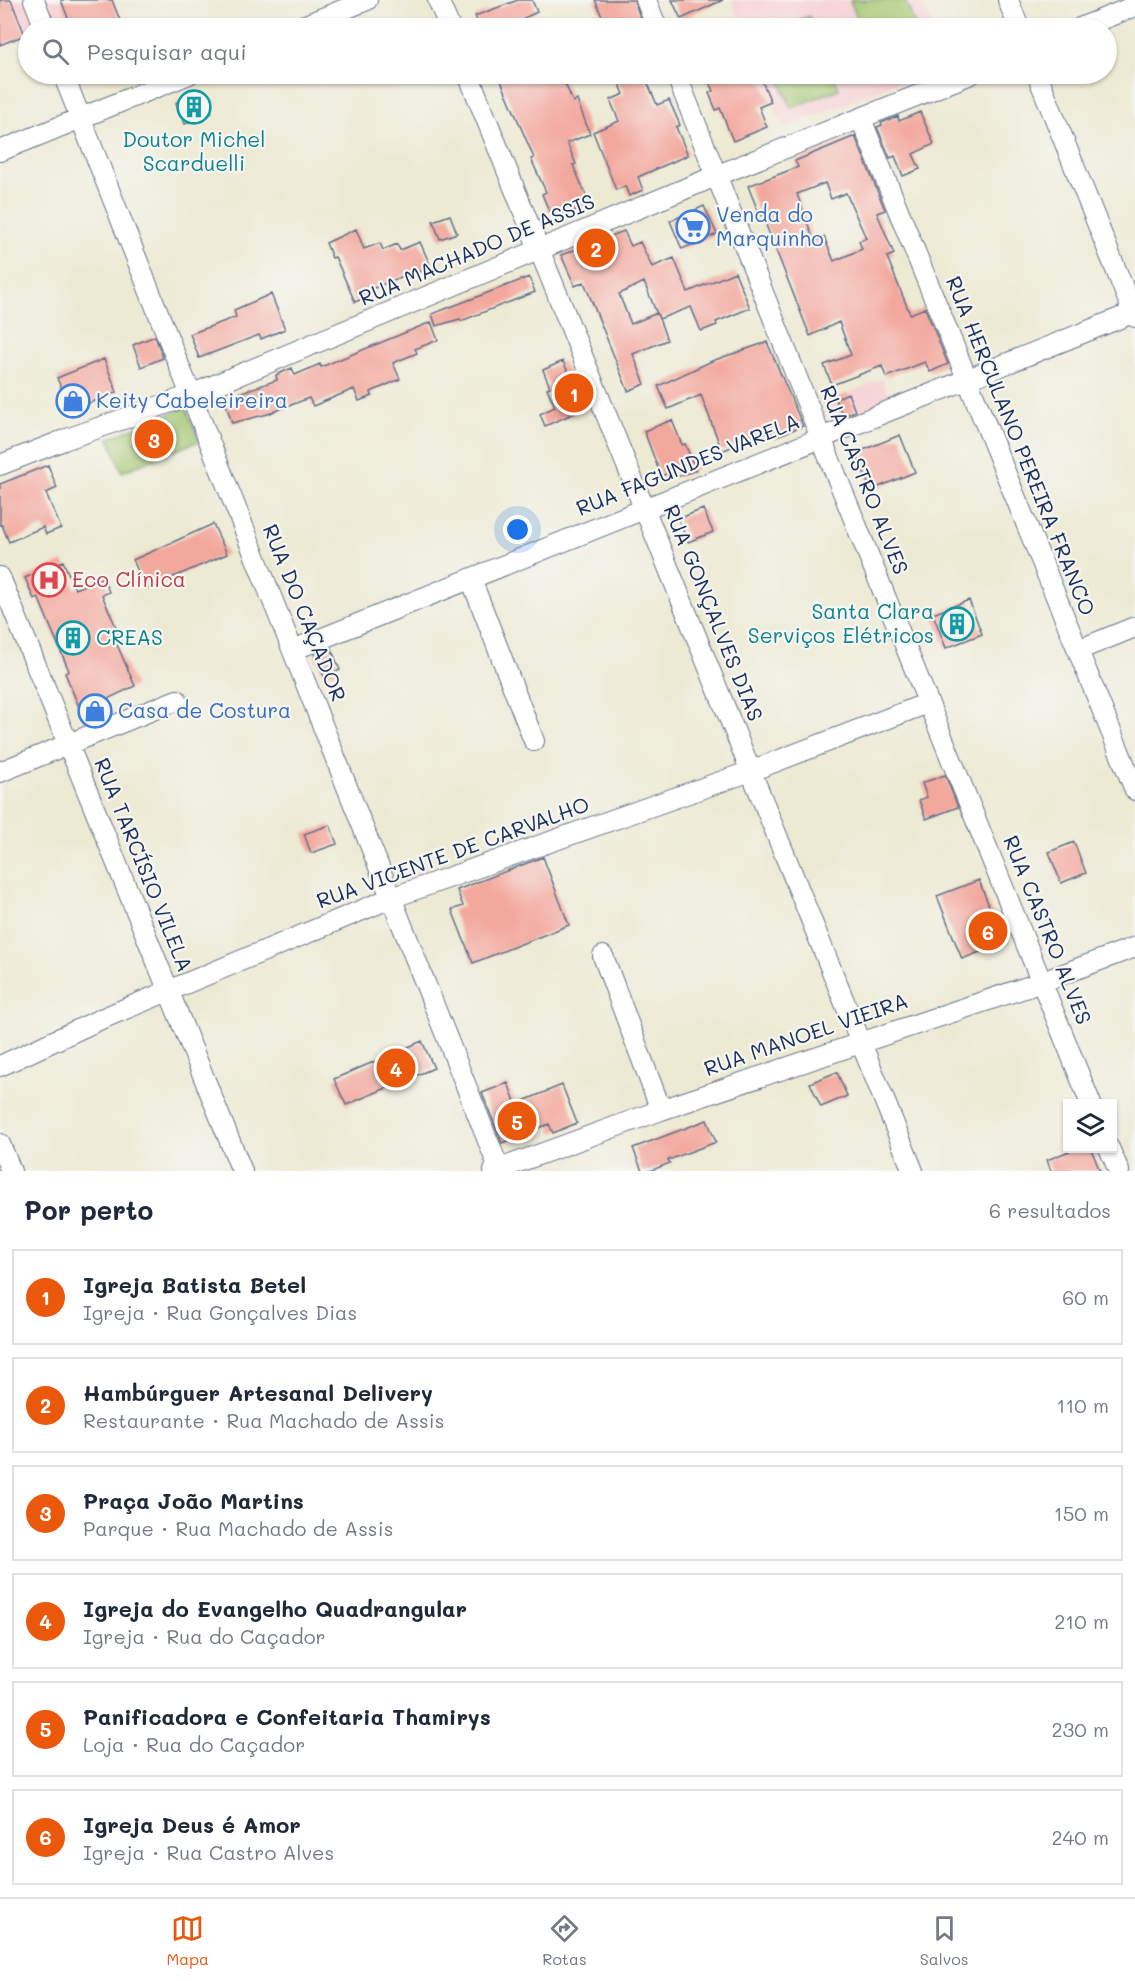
<!DOCTYPE html>
<html lang="pt">
<meta charset="utf-8">
<style>
body{margin:0;font-family:Mali,sans-serif;background:#f6f6f7;color:#1f2937}
.controls{position:absolute;right:18px;bottom:18px;display:grid;overflow:hidden;border-radius:0px;box-shadow:0 2px 4px #0004}
.controls button{width:54px;height:54px;display:grid;place-items:center;padding:0;border:0;border-bottom:2px solid #e0e1e3;background:#fff;color:#1f2937;font:30px sans-serif}
.you{position:absolute;left:518px;top:530px;width:21px;height:21px;margin:-15px;border:4px solid #fff;border-radius:50%;background:#1a73e8;box-shadow:0 0 0 9px #1a73e833}
.badge{display:grid;place-items:center;width:39px;height:39px;border-radius:50%;background:#ea580c;color:#fff;font-size:20px;font-weight:700}
.pin{position:absolute;translate:-50% -50%;border:3px solid #fff;box-shadow:0 2px 6px #0006}
.list{margin:0;padding:0;list-style:none}
h2{display:flex;justify-content:space-between;align-items:center;height:78px;margin:0;padding:0 24px;font-size:26px}
h2 small{font-size:20px;font-weight:400;color:#747a83}
.list li{display:grid;grid-template-columns:39px 1fr auto;gap:18px;align-items:center;box-sizing:border-box;height:96px;margin:0 12px 12px;padding:0 12px;border:2px solid #e0e1e3;border-radius:0px}
.list b{display:block;font-size:22px;white-space:nowrap}
.list p{margin:0;font-size:20px;white-space:nowrap;color:#747a83}
.list em{font-size:20px;font-style:normal;color:#747a83}
.icon{flex:none;width:33px;height:33px;fill:none;stroke:currentColor;stroke-width:2;stroke-linecap:round;stroke-linejoin:round}
.map{position:relative;flex:none;width:1135px;height:1171px;overflow:hidden}
.search{position:absolute;background:#fff;box-shadow:0 2px 4px #0004;left:18px;right:18px;top:18px;height:66px;display:flex;align-items:center;gap:15px;box-sizing:border-box;padding:0 21px;border-radius:33px;color:#747a83;font-size:22px}
.sheet{height:726px;background:#fff}
nav{display:flex;justify-content:space-around;align-items:center;box-sizing:border-box;height:84px;border-top:2px solid #e0e1e3;background:#fff;font-size:16px;color:#747a83}
nav a{display:grid;justify-items:center;gap:3px}
nav .on{color:#ea580c}
.map>svg:first-child{display:block}
.built{fill:#f7cfd3}
.green{fill:#a2c670;stroke:#5e7a67;stroke-width:1.5}
.building{fill:#f3a89e;fill-rule:evenodd}
.lines{fill:none;stroke-linecap:round;stroke-linejoin:round}
.street-casing{stroke:#647087;stroke-width:22}
.street{stroke:#fff;stroke-width:20}
.labels{text-anchor:middle;stroke-width:4.5;stroke-linejoin:round;paint-order:stroke}
.culture-label{font-size:21px;fill:#0d838f;stroke:#f6f6f2}
.shop-label{font-size:21px;fill:#366cbe;stroke:#f6f6f2;text-anchor:start}
.street-label{font-size:21px;fill:#1b2f5e;stroke:#f6f6f2}
.health-label{font-size:21px;fill:#be3a42;stroke:#f6f6f2;text-anchor:start}
</style>
<div class="map">
<svg width="1135" height="1171" viewBox="0 0 1135 1171">
<rect width="100%" height="100%" fill="#f6f6f2"/>
<filter id="ink" filterUnits="userSpaceOnUse"><feTurbulence type="fractalNoise" baseFrequency=".0167" numOctaves="2"/><feDisplacementMap in="SourceGraphic" scale="12" xChannelSelector="R" yChannelSelector="G"/><feConvolveMatrix kernelMatrix="1 2 1 2 8 2 1 2 1" color-interpolation-filters="sRGB"/></filter>
<filter id="wash" filterUnits="userSpaceOnUse"><feTurbulence type="fractalNoise" baseFrequency=".008" numOctaves="4" result="noise"/><feDisplacementMap in="SourceGraphic" scale="24" xChannelSelector="R" yChannelSelector="G"/><feGaussianBlur stdDeviation="1.35" result="paint"/><feColorMatrix in="noise" values="0 0 0 0 0 0 0 0 0 0 0 0 0 0 0 0 0 1.4 0 .05"/><feComposite in="paint" operator="in"/></filter>
<g filter="url(#wash)">
<rect width="100%" height="100%" fill="#edead4"/>
<path class="built" d="M0,0h116l-4,2 11,26h-64l-1,-3 -8,3h-22v9l-28,11z
M731,0h191l12,28h-191z
M761,74h157l-134,55z
M882,379l10,24 -56,23 -10,-23z"/>
<path class="green" d="M853,0h52l12,28h-56l-11,-27z
M809,16l5,12h-34z
M777,74h56l6,15 -48,19z
M186,407l13,34 -77,31 -13,-34z"/>
<g id="blocks">
<path class="building" d="M0,0h11l14,35 -25,10z
M61,0h51l11,28h-51z
M518,0h14l5,12 -13,6 5,10h-49l-5,-12z
M595,0h39l10,28h-37z
M672,0h51l-42,19z
M498,74h63l12,28 4,-2 13,34 -23,9 9,21 -3,1 17,39 -29,12 -3,-9 -9,4 -7,-17 4,-2 -15,-33 3,-1z
M615,74h29l13,31 12,-5 11,25 -4,2 12,28 -50,22 5,13 -14,6 -4,-10 -9,4 -23,-58 26,-11 -9,-21 14,-6z
M705,74h54l12,28 -12,5 8,20 -34,14 -13,-33 -4,2 -7,-17 4,-2z
M204,92l8,21 -27,11 -9,-21z
M920,112l14,32 -21,10 7,15 -17,7 -8,-20 -5,2 -13,-31 5,-2 -1,-2 17,-7 1,5z
M855,136l30,74 -8,3 17,41 -7,3 23,57 15,-6 23,56 -18,8 -5,-10 -39,15 -4,-11 -50,19 -8,-20 27,-10 -12,-33 -29,14 -50,-126 -2,1 -10,-25 50,-19 -3,-6zM825,183l6,16 15,-6 20,45 -7,3 3,8 -28,12 -10,-24 -10,4 -17,-47z
M704,206l13,28 -35,15 -12,-28z
M450,215l7,18 -17,6 -7,-18z
M356,229l8,20 16,-6 3,7 14,-6 3,6 20,-8 11,25 -17,7 -1,-2 -41,17 2,5 -19,8 -20,-45 -3,1 -6,-15z
M624,231l7,15 9,-4 12,25 22,-9 14,34 47,-20 15,36 -34,14 1,3 -16,6 -10,-24 -32,12 -15,-37 -25,12 12,30 26,-11 10,27 -34,14 12,30 -17,7 -44,-109 -9,4 -14,-31z
M529,277l6,15 -74,29 -1,-2 -24,7 -4,-12z
M271,294l14,35 -24,10 -2,-4 -60,23 -9,-24 46,-17 -2,-7z
M431,322l7,18 -23,9 2,4 -24,10 7,16 -29,13 1,4 -13,5 -5,-12 -41,17 -4,-8 -41,16 -36,9 -8,-25 53,-18 -1,-5 16,-7 3,7 25,-11 1,3z
M155,336l8,22 -22,9 -8,-22z
M767,342l36,84 -29,11 -3,-7 -49,21 -21,-56 -33,14 -10,-23 54,-25z
M104,359l13,33 -47,19 -13,-33z
M563,361l21,48 -39,17 -5,-12 15,-7 -8,-19 3,-1 -7,-17z
M848,393l7,18 -12,5 -8,-17z
M672,420l10,25 3,-1 11,26 -19,7 -2,-6 -14,5 -17,-45z
M900,435l15,37 -44,18 -15,-37z
M48,465l9,23 -11,5 15,35 -15,6 -3,-7 -34,15 -7,-17h-2v-41z
M703,509l10,23 -25,10 -10,-23z
M213,524l14,30 -81,35 -13,-29z
M63,561l12,28 28,-12 6,15 -7,3 19,43 -6,2 20,46 -30,14 6,14 -25,10 -21,-51 4,-2 -31,-74 -4,2 -9,-21z
M969,600l13,34 -36,14 -13,-34z
M331,648l9,22 -16,6 -10,-22z
M945,775l13,32 -32,12 -7,-19 8,-3 -5,-14z
M330,825l7,19 -26,9 -7,-19z
M1074,842l12,31 -25,10 -12,-31z
M543,857l26,68 -96,38 -21,-53 11,-4 -6,-16z
M979,880l24,63 -41,16 -25,-63z
M422,1041l12,27 -88,37 -12,-26z
M837,1072l10,24 -26,11 -11,-24z
M508,1083l8,21 46,-19 15,38 -24,10 -4,-9 -47,19 -20,-50z
M707,1120l9,22 -48,18 2,3 -20,8h-8l-9,-23z
M1074,1149h17l9,22h-49l-4,-11z"/>
</g>
</g>
<g filter="url(#ink)">
<use href="#blocks" fill-opacity="0" stroke="#647087" stroke-width="1.5"/>
<g class="lines">
<g class="street-casing">
<path id="street" d="M34,0l11,28
M438,0l12,28
M646,0l11,28
M1008,0l11,28
M298,28l69,-28
M1080,28l55,-22
M63,74l437,1097
M468,74l445,1097
M676,74l145,364 270,666
M1037,74l98,243
M861,119l274,671
M0,151l189,-77
M0,465l64,-25 127,-45 527,-220 253,-101
M0,577l242,594
M471,579l63,162
M293,650l842,-338
M1078,650l57,-23
M0,772l177,-72
M603,956l58,154
M0,1066l101,-47 290,-121 360,-127 177,-68
M0,1144l11,27
M1109,1148l10,23
M494,1171l167,-61 381,-128 93,-35"/>
</g>
<use href="#street" class="street"/>
</g>
</g>
<defs>
<g id="building-ring" transform="scale(1.725)"><circle r="9.5" fill="#f6f6f2" stroke="#0f9aa8" stroke-width="1.5"/><path d="M-4-6H4V6H1V3H-1V6H-4ZM-2.5-4.3h1.7v1.8h-1.7ZM.8-4.3h1.7v1.8H.8ZM-2.5-1h1.7V.8h-1.7ZM.8-1h1.7V.8H.8Z" fill="#0f9aa8"/></g>
<g id="supermarket-ring" transform="scale(1.725)"><circle r="9.5" fill="#f6f6f2" stroke="#3f7fe0" stroke-width="1.5"/><path d="M-6-5.5h2.5l.6 2H6L4.5 2H-2.5L-4.4-4H-6ZM-1.5 3.2a1.3 1.3 0 1 0 .1 0ZM3 3.2a1.3 1.3 0 1 0 .1 0Z" fill="#3f7fe0"/></g>
<g id="shop-ring" transform="scale(1.725)"><circle r="9.5" fill="#f6f6f2" stroke="#3f7fe0" stroke-width="1.5"/><path d="M-5-2.5h2.3a2.7 3.5 0 0 1 5.4 0H5L5.5 6h-11ZM-1.5-2.5h3a1.5 2.3 0 0 0-3 0Z" fill="#3f7fe0"/></g>
<g id="hospital-ring" transform="scale(1.725)"><circle r="9.5" fill="#f6f6f2" stroke="#e0444e" stroke-width="1.5"/><path d="M-5-5h3v3.5h4V-5h3V5h-3V1.5h-4V5h-3Z" fill="#e0444e"/></g>
</defs>
<g fill-rule="evenodd">
<use href="#building-ring" x="194" y="107"/>
<use href="#supermarket-ring" x="693" y="227"/>
<use href="#shop-ring" x="73" y="401"/>
<use href="#hospital-ring" x="49" y="580"/>
<use href="#building-ring" x="957" y="624"/>
<use href="#building-ring" x="73" y="638"/>
<use href="#shop-ring" x="95" y="711"/>
</g>
<g class="labels">
<g class="culture-label">
<text x="194" y="147">Doutor Michel<tspan x="194" dy="24">Scarduelli</tspan></text>
<text x="934" y="619" text-anchor="end">Santa Clara<tspan x="934" dy="24">Serviços Elétricos</tspan></text>
<text x="96" y="645" text-anchor="start">CREAS</text>
</g>
<g class="shop-label">
<text x="716" y="222">Venda do<tspan x="716" dy="24">Marquinho</tspan></text>
<text x="96" y="408">Keity Cabeleireira</text>
<text x="118" y="718">Casa de Costura</text>
</g>
<g class="street-label">
<text transform="translate(477 250) rotate(-23)" y="7">RUA MACHADO DE ASSIS</text>
<text transform="translate(1020 446) rotate(68)" y="7">RUA HERCULANO PEREIRA FRANCO</text>
<text transform="translate(688 465) rotate(-22)" y="7">RUA FAGUNDES VARELA</text>
<text transform="translate(864 480) rotate(68)" y="7">RUA CASTRO ALVES</text>
<text transform="translate(304 613) rotate(68)" y="7">RUA DO CAÇADOR</text>
<text transform="translate(713 613) rotate(68)" y="7">RUA GONÇALVES DIAS</text>
<text transform="translate(453 853) rotate(-20)" y="7">RUA VICENTE DE CARVALHO</text>
<text transform="translate(143 865) rotate(68)" y="7">RUA TARCÍSIO VILELA</text>
<text transform="translate(1047 930) rotate(68)" y="7">RUA CASTRO ALVES</text>
<text transform="translate(806 1035) rotate(-19)" y="7">RUA MANOEL VIEIRA</text>
</g>
<g class="health-label">
<text x="72" y="587">Eco Clínica</text>
</g>
</g>
</svg>
<div class="controls">
<button><svg class="icon" aria-label="layers" viewBox="0 0 24 24"><path d="M12 4l9 5-9 5-9-5zM3 14l9 5 9-5"/></svg></button>
</div>
<div class="you"></div>
<div class="pin badge" style="left:574px;top:393px">1</div>
<div class="pin badge" style="left:596px;top:248px">2</div>
<div class="pin badge" style="left:154px;top:439px">3</div>
<div class="pin badge" style="left:396px;top:1068px">4</div>
<div class="pin badge" style="left:517px;top:1121px">5</div>
<div class="pin badge" style="left:988px;top:931px">6</div>
<div class="search"><svg class="icon" aria-label="search" viewBox="0 0 24 24"><circle cx="10" cy="10" r="6"/><path d="M15 15l6 6"/></svg>Pesquisar aqui</div>
</div>
<section class="sheet">
<h2>Por perto<small>6 resultados</small></h2>
<ul class="list">
<li><span class="badge">1</span><div><b>Igreja Batista Betel</b><p>Igreja · Rua Gonçalves Dias</p></div><em>60 m</em></li>
<li><span class="badge">2</span><div><b>Hambúrguer Artesanal Delivery</b><p>Restaurante · Rua Machado de Assis</p></div><em>110 m</em></li>
<li><span class="badge">3</span><div><b>Praça João Martins</b><p>Parque · Rua Machado de Assis</p></div><em>150 m</em></li>
<li><span class="badge">4</span><div><b>Igreja do Evangelho Quadrangular</b><p>Igreja · Rua do Caçador</p></div><em>210 m</em></li>
<li><span class="badge">5</span><div><b>Panificadora e Confeitaria Thamirys</b><p>Loja · Rua do Caçador</p></div><em>230 m</em></li>
<li><span class="badge">6</span><div><b>Igreja Deus é Amor</b><p>Igreja · Rua Castro Alves</p></div><em>240 m</em></li>
</ul>
</section>
<nav>
<a class="on"><svg class="icon" aria-label="map" viewBox="0 0 24 24"><path d="M3 6l6-2 6 2 6-2v14l-6 2-6-2-6 2zM9 4v14M15 6v14"/></svg>Mapa</a>
<a><svg class="icon" aria-label="directions" viewBox="0 0 24 24"><path d="M12 3l9 9-9 9-9-9zM9 14v-3h6M13 9l2 2-2 2"/></svg>Rotas</a>
<a><svg class="icon" aria-label="saved" viewBox="0 0 24 24"><path d="M7 4h10v16l-5-4-5 4z"/></svg>Salvos</a>
</nav>
